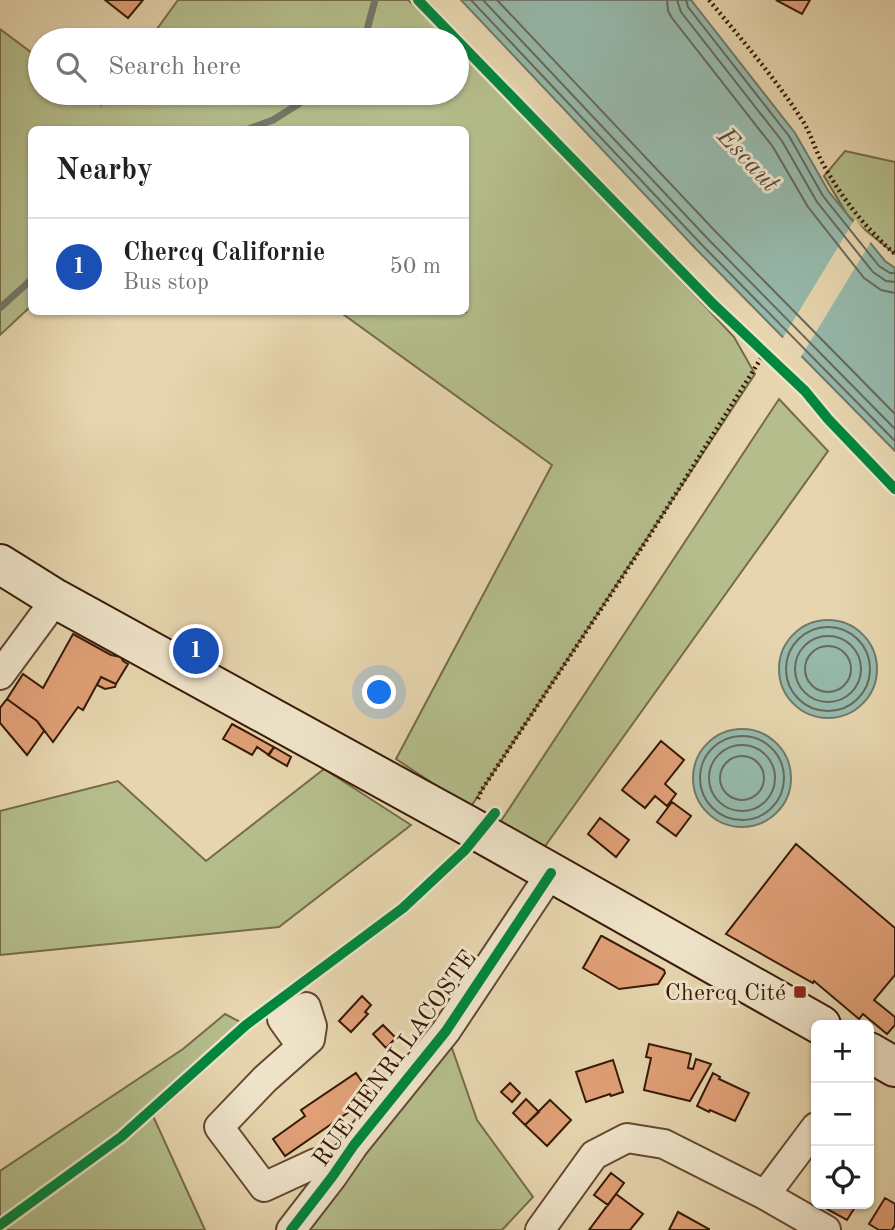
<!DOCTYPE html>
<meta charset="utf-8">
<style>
body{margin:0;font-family:"Old Standard TT",serif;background:#f2f2f2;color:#202124}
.controls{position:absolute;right:21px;bottom:21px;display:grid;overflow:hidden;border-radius:10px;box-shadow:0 2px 5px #0004}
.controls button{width:63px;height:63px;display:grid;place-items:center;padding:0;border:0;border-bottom:2px solid #e0e0e0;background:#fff;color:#202124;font:35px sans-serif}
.you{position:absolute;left:380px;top:693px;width:24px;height:24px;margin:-18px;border:5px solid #fff;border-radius:50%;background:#1a73e8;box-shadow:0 0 0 10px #1a73e833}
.badge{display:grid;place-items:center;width:46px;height:46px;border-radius:50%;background:#b45309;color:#fff;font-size:23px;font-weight:700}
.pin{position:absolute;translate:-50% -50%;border:4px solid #fff;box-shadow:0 2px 7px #0006}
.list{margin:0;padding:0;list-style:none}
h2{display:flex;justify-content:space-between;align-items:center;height:91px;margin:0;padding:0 28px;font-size:30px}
h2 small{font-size:23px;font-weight:400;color:#757577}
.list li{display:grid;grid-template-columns:46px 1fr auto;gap:21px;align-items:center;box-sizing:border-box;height:98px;padding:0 28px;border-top:2px solid #e0e0e0}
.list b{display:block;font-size:26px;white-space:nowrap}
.list p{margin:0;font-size:23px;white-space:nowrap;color:#757577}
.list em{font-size:23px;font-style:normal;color:#757577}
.icon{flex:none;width:38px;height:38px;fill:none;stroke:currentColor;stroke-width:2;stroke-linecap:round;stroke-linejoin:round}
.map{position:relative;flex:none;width:895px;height:1230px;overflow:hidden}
.search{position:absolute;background:#fff;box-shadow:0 2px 5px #0004;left:28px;top:28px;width:441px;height:77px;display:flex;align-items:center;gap:18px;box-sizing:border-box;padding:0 24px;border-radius:38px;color:#757577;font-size:26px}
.panel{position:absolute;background:#fff;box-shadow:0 2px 5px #0004;left:28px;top:126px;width:441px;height:189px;border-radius:10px}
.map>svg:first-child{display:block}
.green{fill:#b4bd8b;stroke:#766b49;stroke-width:2}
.water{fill:#96b9ac;stroke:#70796a;stroke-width:2}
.pier{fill:#e6d5ae}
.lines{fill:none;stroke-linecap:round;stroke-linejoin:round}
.shore{stroke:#67695a;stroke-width:2}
.stream{stroke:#70796a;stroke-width:7}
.building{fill:#e1a077;stroke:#381907;stroke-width:2}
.minor-casing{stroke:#644831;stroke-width:32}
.secondary-casing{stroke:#381907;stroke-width:42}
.path{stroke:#381907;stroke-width:4.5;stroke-dasharray:2 3.5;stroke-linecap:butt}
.minor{stroke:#efe4ca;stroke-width:28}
.secondary{stroke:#efe4ca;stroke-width:38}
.cycleway-casing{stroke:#efe4ca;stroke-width:15}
.cycleway{stroke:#00873e;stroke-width:10}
.poi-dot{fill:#8f2418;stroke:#efe4ca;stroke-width:2.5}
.labels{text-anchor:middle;stroke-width:6;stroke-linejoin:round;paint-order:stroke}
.poi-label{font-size:24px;fill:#381907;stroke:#efe4ca;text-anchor:end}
.street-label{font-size:24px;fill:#381907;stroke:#efe4ca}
.water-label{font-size:26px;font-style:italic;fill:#544939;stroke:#efe4ca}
</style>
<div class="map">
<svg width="895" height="1230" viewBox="0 0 895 1230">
<rect width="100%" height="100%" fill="#e6d5ae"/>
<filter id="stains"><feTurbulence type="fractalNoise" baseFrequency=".00286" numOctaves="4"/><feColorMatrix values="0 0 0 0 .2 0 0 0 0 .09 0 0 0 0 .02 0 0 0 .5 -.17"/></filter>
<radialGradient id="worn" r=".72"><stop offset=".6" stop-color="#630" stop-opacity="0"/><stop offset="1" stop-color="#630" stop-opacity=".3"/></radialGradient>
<path class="green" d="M178,0h230l44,40h-303z
M0,29l40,30v34h45l16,12 9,-12h347v-49l23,22 254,271 21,37 -285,434 -74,-49 156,-294 -212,-153h126v-182h-434l-1,176 -31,29z
M845,151l50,11v92l-47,-38 -24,-40z
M779,399l49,52 -285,398 -44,-25z
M324,769l87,56 -132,102 -279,28v-144l118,-30 88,80z
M225,1014l21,11 -93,91 52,114h-205v-59l183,-122z
M446,1031l31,89 56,77 -31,33h-211z"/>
<path class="water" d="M461,0h230l104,133 34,59 56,69 10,7v183l-198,-201z
M779 669a49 49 0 1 1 98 0a49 49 0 1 1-98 0Z
M693 778a49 49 0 1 1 98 0a49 49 0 1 1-98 0Z"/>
<path class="pier" d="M855,219l17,21 -73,120 -18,-19z"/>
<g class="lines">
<path class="shore" d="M471,0l231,245 193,196
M483,0l225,239 187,190
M497,0l219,232 179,182
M667,0l1,11 4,7 101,129 35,60 56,71 17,12 14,3
M677,0l4,12 101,129 35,61 56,70 13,9 9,1
M686,0l2,7 101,129 34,60 56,70 11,7h5
M786 669a42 42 0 1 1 84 0a42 42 0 1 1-84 0Z
M795 669a33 33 0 1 1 66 0a33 33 0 1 1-66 0Z
M805 669a23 23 0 1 1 46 0a23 23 0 1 1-46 0Z
M700 778a42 42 0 1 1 84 0a42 42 0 1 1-84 0Z
M709 778a33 33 0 1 1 66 0a33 33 0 1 1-66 0Z
M720 778a22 22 0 1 1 44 0a22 22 0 1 1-44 0Z"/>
<path class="stream" d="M360,40l7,-10 8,-30
M246,130l27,-10 43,-27
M0,308l32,-29"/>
</g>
<path class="building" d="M105,0h38l-15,18z
M776,0h34l-8,14z
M73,634l38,21 10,2 2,4 5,3 -12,20 -15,-7 -18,33 -5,-3 -25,35 -16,-21 -30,-22 16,-25 20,14z
M101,677l15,7 -1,3 -10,2 -8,-4z
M7,699l30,22 7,10 -17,24 -27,-32v-15z
M232,724l42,23 -5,8 -12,-8 -5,8 -29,-16z
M661,741l23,19 -19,24 11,10 -9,12 -12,-10 -10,12 -23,-18z
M274,747l17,10 -4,9 -19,-11z
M672,802l19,14 -15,20 -19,-14z
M600,818l29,22 -13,17 -28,-23z
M796,844l99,84v47l-21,25 21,17v8l-8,9 -24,-20 -4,5 -45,-38 -1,2 -87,-49z
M601,936h1l62,34 1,3 -7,11 -39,5 -36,-21z
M362,996l9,9 -6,7 3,2 -17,18 -12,-11z
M383,1025l13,13 -10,10 -13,-14z
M649,1044l42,10 -3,14 5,1 3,-10 15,5 -21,37 -46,-11 7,-32 -5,-1z
M613,1060l10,32 -12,4 -1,-2 -24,8 -10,-30z
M356,1073l16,23 -87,60 -12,-17 32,-23 -4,-6z
M713,1073l7,4 -1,2 30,14 -14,28 -25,-11 -1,2 -12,-6z
M510,1083l10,10 -8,9 -11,-10z
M526,1099l13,13 -14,13 -12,-12z
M550,1100l21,20 -24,26 -22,-21z
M611,1173l13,10 -16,22 -14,-10z
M616,1194l27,20 -13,16h-41z
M885,1198l10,6v21l-3,5h-13l-10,-6z
M830,1204h27l-10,16 -20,-11z
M678,1212l31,17v1h-40z"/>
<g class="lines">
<g class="minor-casing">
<path id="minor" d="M0,675l56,-76
M299,1047l-2,-7 -15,-21 24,-12 6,19 -2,13 -45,40 -46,48 45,60 52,-24 28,-4
M765,1195l61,35
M291,1230l41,-53 22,-32 92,-114 105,-158
M540,1230l54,-75 33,-17 37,6 101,51 51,-68"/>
</g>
<g class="secondary-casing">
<path id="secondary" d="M0,564l56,35 411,226 354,200
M869,1052l26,15"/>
</g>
<path class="path" d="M709,0c33,40 67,79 95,123 7,12 11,26 18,39 19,35 43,66 73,92
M478,799l3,-8 167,-253 117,-186"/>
<use href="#minor" class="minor"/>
<use href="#secondary" class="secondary"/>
<g class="cycleway-casing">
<path id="cycleway" d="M418,0l295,304 92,87 23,28 67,70
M0,1225l121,-88 125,-112 157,-117 62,-58 30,-37
M291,1230l41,-53 22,-32 92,-114 105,-158"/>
</g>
<use href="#cycleway" class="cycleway"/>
</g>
<rect class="poi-dot" x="793" y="985" width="14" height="14" rx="3.5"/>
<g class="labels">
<g class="poi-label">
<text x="786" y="1000">Chercq Cité</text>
</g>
<g class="street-label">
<text transform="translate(394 1058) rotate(-54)" y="8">RUE HENRI LACOSTE</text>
</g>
<g class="water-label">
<text transform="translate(749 159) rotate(47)" y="9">Escaut</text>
</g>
</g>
<rect width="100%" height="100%" filter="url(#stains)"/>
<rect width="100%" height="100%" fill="url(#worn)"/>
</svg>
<div class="controls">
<button>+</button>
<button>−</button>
<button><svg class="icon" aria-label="locate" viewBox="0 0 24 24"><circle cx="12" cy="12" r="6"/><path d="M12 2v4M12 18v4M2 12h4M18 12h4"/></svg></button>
</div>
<div class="you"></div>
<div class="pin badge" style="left:196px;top:651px;background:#1a4fb4">1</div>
<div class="search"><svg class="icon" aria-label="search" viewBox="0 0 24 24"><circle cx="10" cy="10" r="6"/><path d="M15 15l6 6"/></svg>Search here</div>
<section class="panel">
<h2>Nearby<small></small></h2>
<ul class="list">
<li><span class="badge" style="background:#1a4fb4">1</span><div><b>Chercq Californie</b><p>Bus stop</p></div><em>50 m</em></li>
</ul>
</section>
</div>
